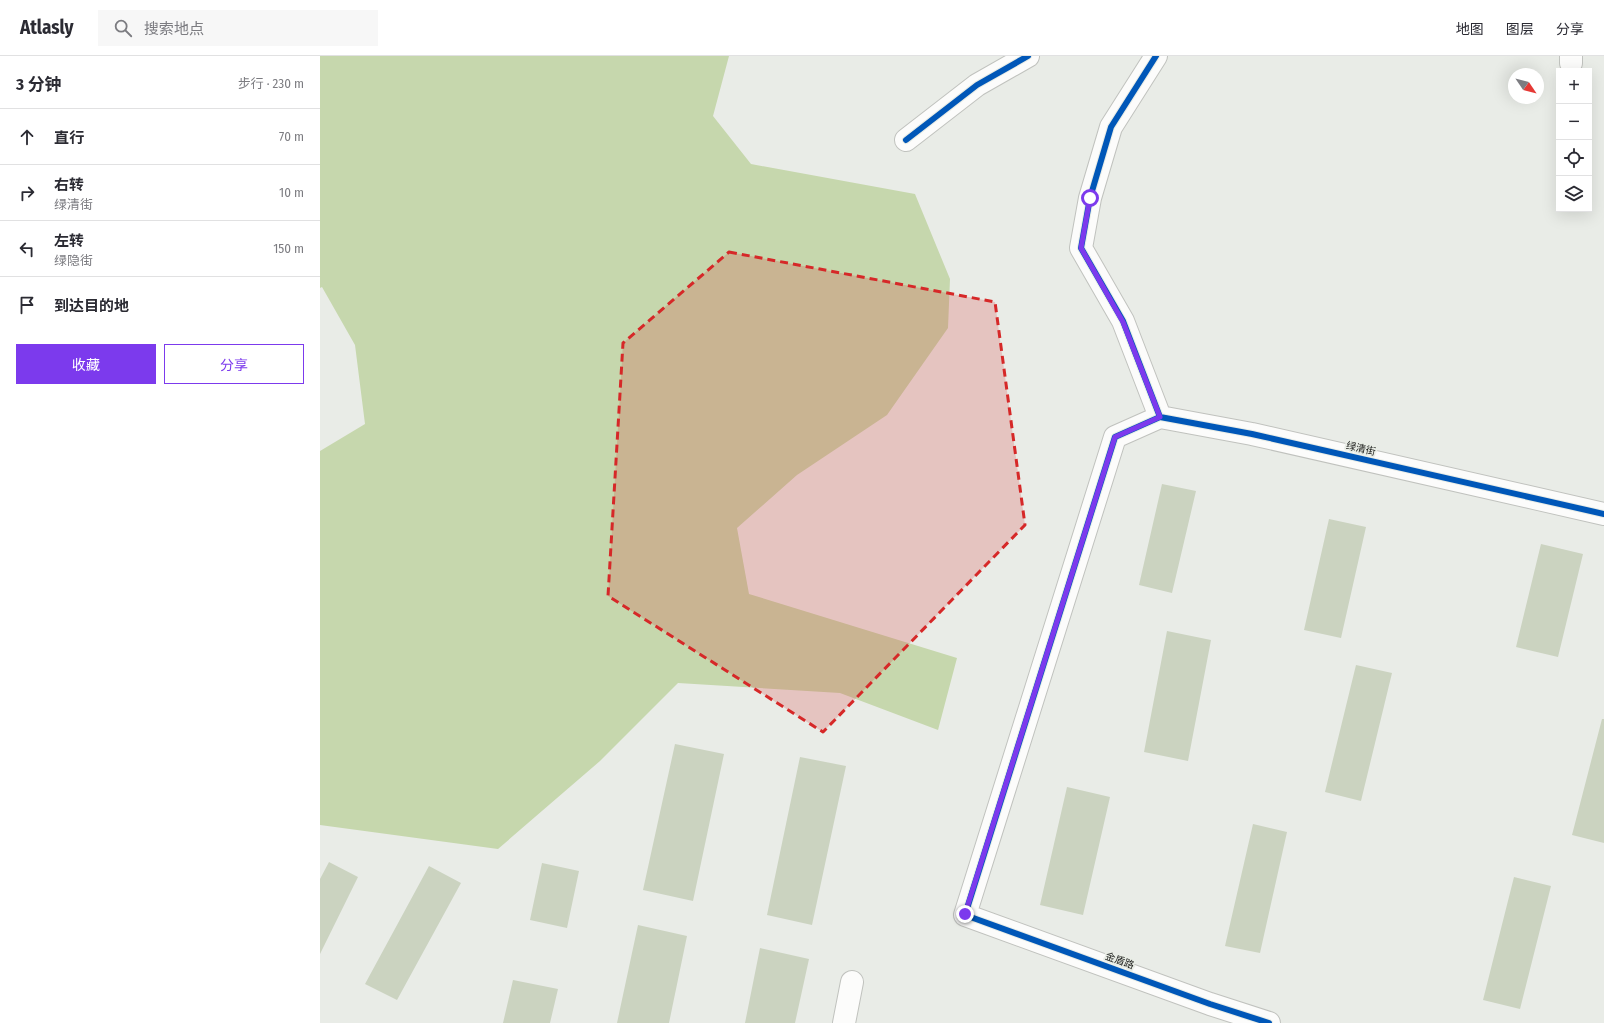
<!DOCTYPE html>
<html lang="zh">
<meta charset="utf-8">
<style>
body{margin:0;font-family:"Fira Sans Condensed","Noto Sans SC",sans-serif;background:#f7f7f7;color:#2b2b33}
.controls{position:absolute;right:12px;top:12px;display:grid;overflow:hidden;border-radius:0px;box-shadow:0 4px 16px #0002}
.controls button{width:36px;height:36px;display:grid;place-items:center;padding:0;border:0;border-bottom:1px solid #e1e1e2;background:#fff;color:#2b2b33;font:20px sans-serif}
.compass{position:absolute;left:1188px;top:12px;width:36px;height:36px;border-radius:50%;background:#fff;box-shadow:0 4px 16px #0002;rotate:125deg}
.stop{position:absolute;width:12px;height:12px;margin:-9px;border:3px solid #7c3aed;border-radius:50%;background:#fff}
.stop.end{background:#7c3aed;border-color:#fff;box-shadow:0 1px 4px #0008}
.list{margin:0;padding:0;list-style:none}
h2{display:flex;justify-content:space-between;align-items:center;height:52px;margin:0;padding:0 16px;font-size:17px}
h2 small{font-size:13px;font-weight:400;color:#7c7c81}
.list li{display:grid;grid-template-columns:26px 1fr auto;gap:12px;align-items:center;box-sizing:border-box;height:56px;padding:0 16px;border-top:1px solid #e1e1e2}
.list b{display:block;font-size:15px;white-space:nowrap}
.list p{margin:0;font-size:13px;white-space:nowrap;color:#7c7c81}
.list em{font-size:13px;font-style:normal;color:#7c7c81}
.actions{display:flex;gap:8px;padding:12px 16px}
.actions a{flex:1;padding:9px 0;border:1px solid #7c3aed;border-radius:0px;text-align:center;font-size:14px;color:#7c3aed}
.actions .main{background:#7c3aed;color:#fff}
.icon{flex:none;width:22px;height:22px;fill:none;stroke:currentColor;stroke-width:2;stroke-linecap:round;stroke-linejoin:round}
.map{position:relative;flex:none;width:1284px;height:967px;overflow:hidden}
header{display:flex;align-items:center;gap:24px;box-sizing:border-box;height:56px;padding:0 20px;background:#fff;border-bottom:1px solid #e1e1e2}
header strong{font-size:19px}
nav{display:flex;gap:22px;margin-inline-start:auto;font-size:14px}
.search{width:280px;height:36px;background:#f7f7f7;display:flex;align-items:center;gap:10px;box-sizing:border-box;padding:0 14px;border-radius:0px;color:#7c7c81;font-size:15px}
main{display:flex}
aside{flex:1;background:#fff}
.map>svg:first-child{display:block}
.green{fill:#c6d7ad}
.building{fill:#cbd3c0}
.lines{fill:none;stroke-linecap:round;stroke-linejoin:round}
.street-casing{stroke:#c0c2be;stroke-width:24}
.street{stroke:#fcfcfb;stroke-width:22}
.cycleway-casing{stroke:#e9ede6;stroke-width:8}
.cycleway{stroke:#0057b8;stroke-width:6}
.route{stroke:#7c3aed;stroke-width:5}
.marked{fill:#d62828;fill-opacity:0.2;stroke:#d62828;stroke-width:3;stroke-dasharray:8 5;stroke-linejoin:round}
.labels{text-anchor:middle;stroke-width:3.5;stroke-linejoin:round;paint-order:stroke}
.street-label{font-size:10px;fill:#1c1d1b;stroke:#e9ede6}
</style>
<header>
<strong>Atlasly</strong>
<div class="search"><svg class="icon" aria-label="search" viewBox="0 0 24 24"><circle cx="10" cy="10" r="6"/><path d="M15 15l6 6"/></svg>搜索地点</div>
<nav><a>地图</a><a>图层</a><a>分享</a></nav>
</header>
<main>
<aside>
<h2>3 分钟<small>步行 · 230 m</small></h2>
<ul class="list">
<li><svg class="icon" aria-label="ahead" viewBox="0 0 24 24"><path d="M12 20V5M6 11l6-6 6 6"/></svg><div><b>直行</b></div><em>70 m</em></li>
<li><svg class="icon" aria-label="right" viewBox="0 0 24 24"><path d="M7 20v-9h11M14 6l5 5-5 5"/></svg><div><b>右转</b><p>绿清街</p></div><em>10 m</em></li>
<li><svg class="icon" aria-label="left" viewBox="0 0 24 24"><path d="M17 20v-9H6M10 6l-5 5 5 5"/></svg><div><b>左转</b><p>绿隐街</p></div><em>150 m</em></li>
<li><svg class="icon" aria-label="arrive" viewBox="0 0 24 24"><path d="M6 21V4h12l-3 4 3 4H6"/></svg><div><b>到达目的地</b></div></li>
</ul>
<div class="actions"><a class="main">收藏</a><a>分享</a></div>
</aside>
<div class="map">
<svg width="1284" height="967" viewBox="0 0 1284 967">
<rect width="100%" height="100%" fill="#e9ece7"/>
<path class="green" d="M0,0h409l-16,60 38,48 164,30 35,85 -2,49 -61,87 -90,60 -60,53 12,66 208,64 -19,72 -98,-37 -162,-10 -78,78 -102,88 -178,-24v-374l45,-27 -10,-79 -33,-58 -2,1z"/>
<path class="building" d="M842,428l34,7 -24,102 -33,-8z
M1009,463l37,8 -25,111 -37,-8z
M1221,488l42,10 -25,103 -42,-10z
M847,575l44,9 -23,121 -44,-9z
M1036,609l36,8 -31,128 -36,-9z
M1282,663h2v124l-32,-8z
M355,688l49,10 -31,147 -50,-11z
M480,701l46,9 -34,159 -45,-10z
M747,731l43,10 -27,118 -43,-10z
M933,768l34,8 -27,121 -35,-7z
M9,806l29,15 -38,77v-75z
M222,807l37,8 -12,57 -37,-8z
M109,810l32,17 -64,117 -32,-16z
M1194,821l37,9 -31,123 -37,-9z
M318,869l49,11 -18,87h-52z
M440,892l49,11 -14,64h-50z
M193,924l45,9 -8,34h-47z"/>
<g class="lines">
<g class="street-casing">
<path id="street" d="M836,0l-45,71 -21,71 -9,50 42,73 37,96
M1251,7v-7
M586,84l71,-55 51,-29
M524,967l8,-41
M949,967l-59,-19 -245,-89 150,-478 45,-20 92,17 352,80"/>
</g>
<use href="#street" class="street"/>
<g class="cycleway-casing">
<path id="cycleway" d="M836,0l-45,71 -21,71 -9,50 42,73 37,96
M586,84l71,-55 51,-29
M949,967l-59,-19 -245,-89 150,-478 45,-20 92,17 352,80"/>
</g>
<use href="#cycleway" class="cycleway"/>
</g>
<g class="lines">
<path class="route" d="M645,858l150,-477 45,-20 -37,-95 -42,-74 9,-50"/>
</g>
<path class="marked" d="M409,196l266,50 30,223 -202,207 -215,-136 15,-253z"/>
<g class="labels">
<g class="street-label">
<text transform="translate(1041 392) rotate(13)" y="4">绿清街</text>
<text transform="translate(800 904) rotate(20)" y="4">金盾路</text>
</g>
</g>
</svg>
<div class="controls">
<button>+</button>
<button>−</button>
<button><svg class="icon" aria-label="locate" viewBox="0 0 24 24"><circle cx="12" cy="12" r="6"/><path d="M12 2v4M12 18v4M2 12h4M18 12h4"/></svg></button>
<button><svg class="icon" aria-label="layers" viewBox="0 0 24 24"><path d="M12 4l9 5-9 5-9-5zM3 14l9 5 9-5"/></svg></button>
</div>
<svg class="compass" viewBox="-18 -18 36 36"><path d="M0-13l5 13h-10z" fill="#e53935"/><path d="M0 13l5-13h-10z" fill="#7c7c81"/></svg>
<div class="stop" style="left:770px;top:142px"></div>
<div class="stop end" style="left:645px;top:858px"></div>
</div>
</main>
